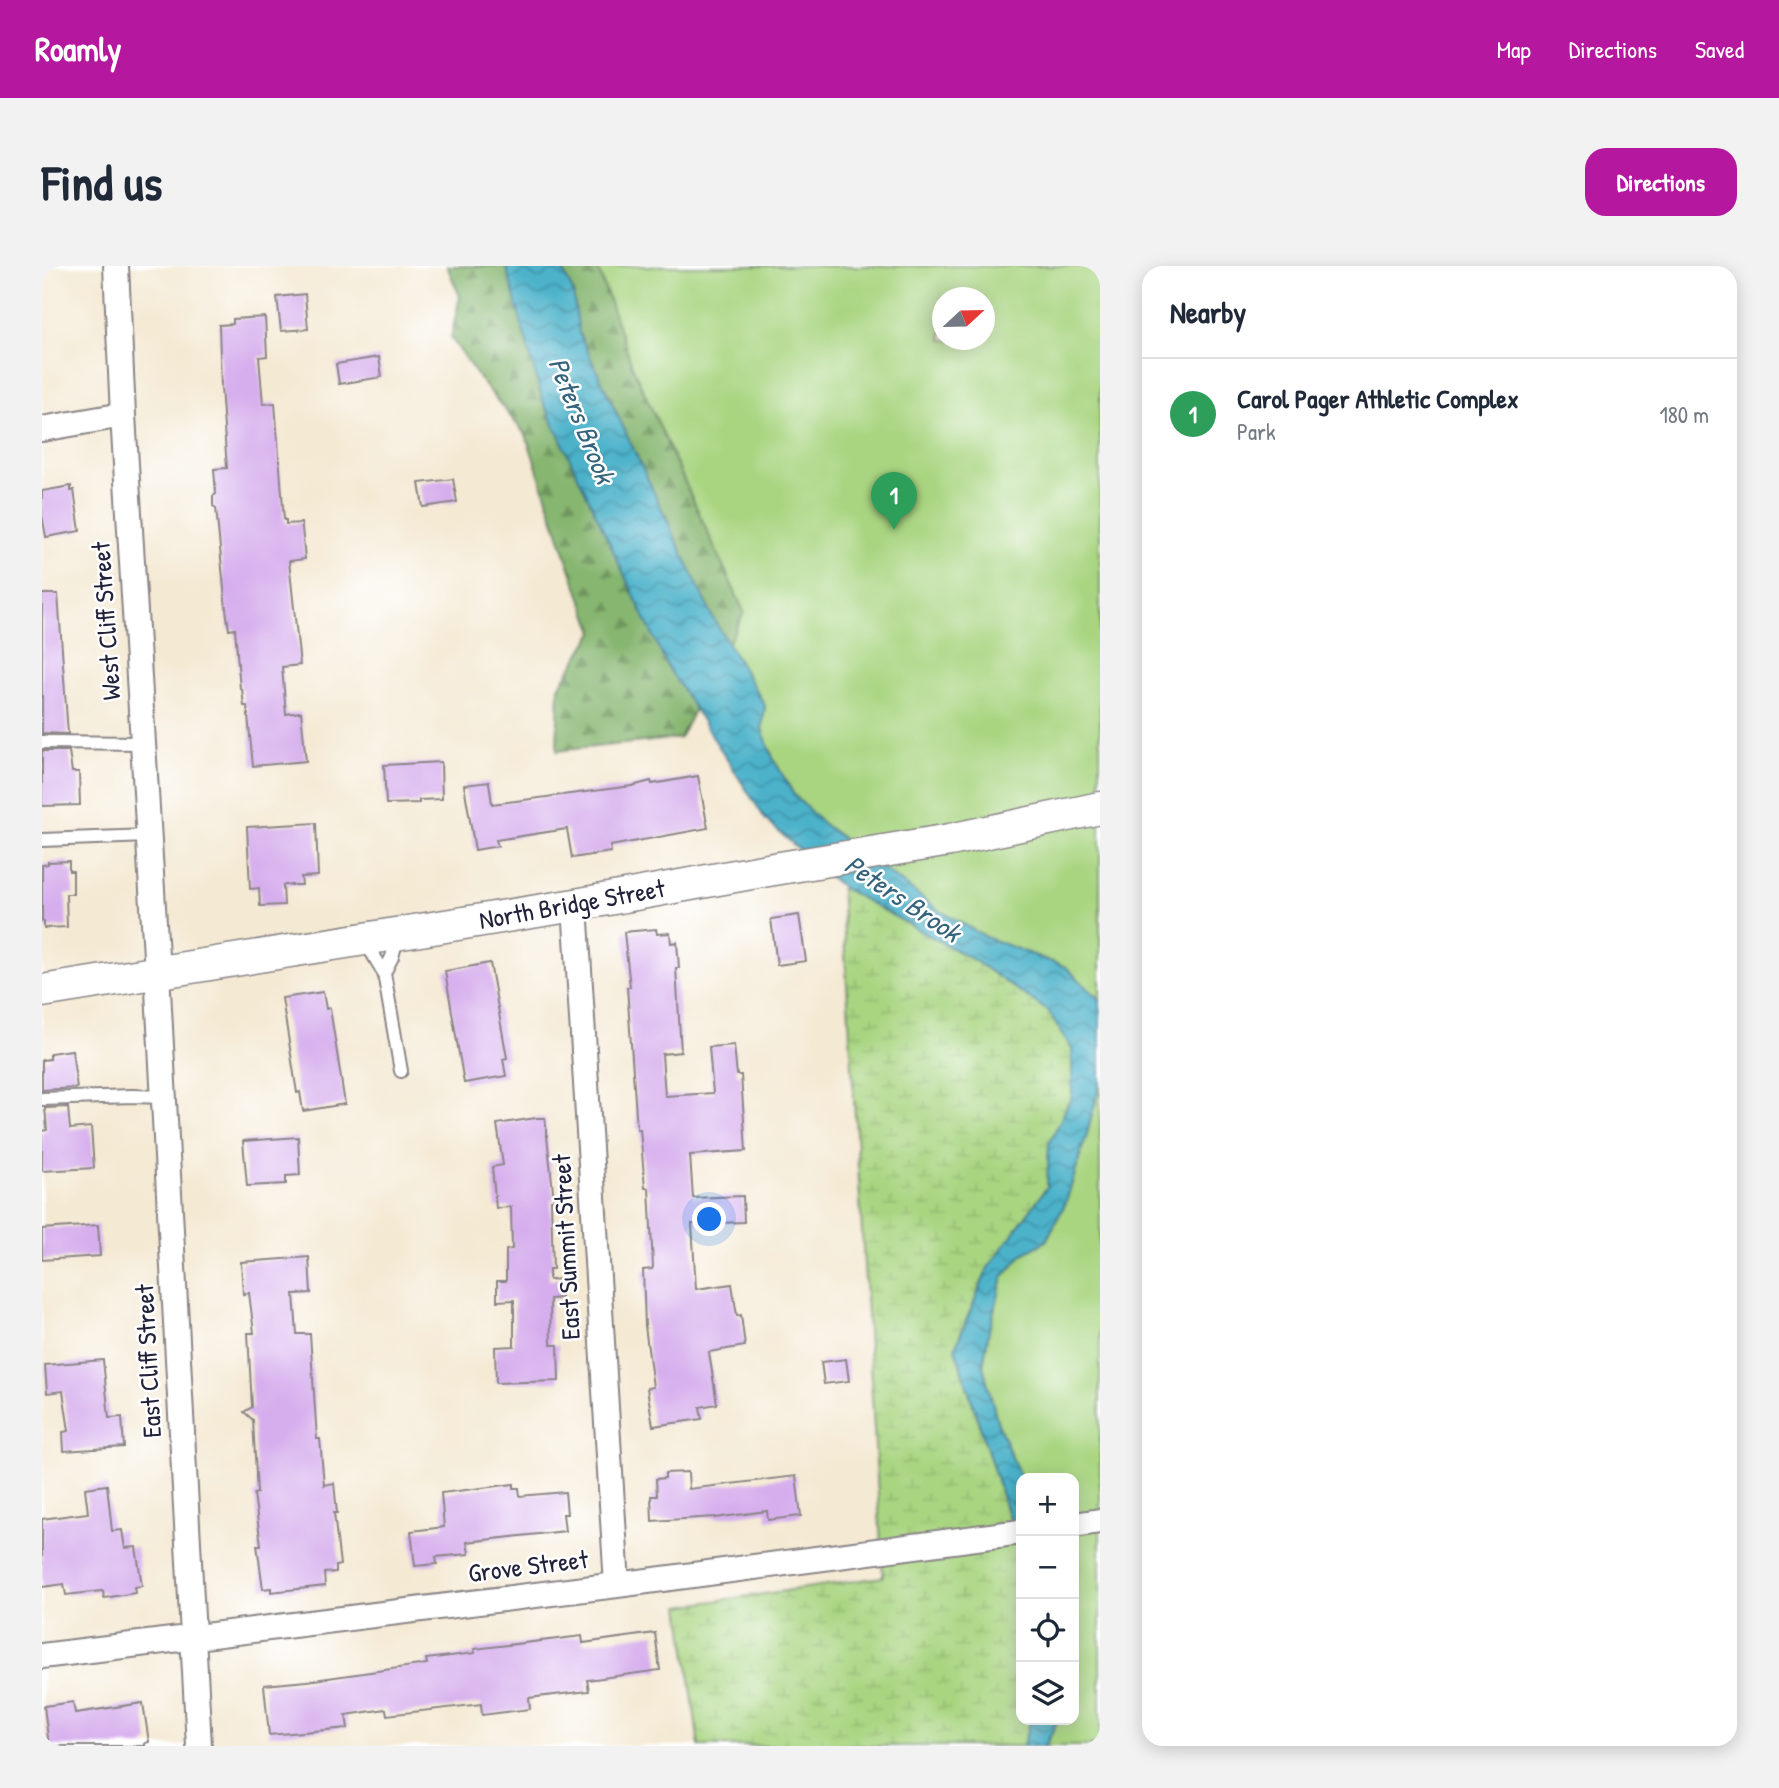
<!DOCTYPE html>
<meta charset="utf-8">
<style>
body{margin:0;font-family:"Patrick Hand",sans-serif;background:#f2f2f3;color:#1f2937}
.controls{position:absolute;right:21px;bottom:21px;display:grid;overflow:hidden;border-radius:14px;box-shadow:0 4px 18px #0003}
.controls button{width:63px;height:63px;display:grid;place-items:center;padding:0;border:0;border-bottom:2px solid #e0e1e3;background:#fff;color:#1f2937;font:35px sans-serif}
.compass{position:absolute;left:890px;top:21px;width:63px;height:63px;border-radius:50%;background:#fff;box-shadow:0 4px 18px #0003;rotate:68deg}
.you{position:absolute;left:668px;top:954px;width:24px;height:24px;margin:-18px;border:5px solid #fff;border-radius:50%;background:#1a73e8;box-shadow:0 0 0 10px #1a73e833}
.badge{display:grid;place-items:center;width:46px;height:46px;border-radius:50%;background:#b5179e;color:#fff;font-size:23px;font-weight:700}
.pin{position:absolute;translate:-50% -58px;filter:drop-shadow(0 2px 4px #0008)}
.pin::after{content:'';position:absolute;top:37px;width:24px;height:21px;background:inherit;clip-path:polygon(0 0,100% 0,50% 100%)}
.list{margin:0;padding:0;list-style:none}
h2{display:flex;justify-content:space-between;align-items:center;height:91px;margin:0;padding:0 28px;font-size:30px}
h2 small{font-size:23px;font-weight:400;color:#747a83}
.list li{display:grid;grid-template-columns:46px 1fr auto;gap:21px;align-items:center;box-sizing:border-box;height:112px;padding:0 28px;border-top:2px solid #e0e1e3}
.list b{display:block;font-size:26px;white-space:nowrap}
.list p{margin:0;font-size:23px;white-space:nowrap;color:#747a83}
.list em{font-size:23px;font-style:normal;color:#747a83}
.icon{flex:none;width:38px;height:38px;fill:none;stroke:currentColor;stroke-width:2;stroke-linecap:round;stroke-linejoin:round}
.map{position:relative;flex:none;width:1058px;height:1480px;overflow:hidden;border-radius:21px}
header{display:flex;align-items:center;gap:42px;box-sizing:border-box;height:98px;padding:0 35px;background:#b5179e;color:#fff}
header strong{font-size:33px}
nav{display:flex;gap:38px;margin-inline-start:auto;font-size:24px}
.intro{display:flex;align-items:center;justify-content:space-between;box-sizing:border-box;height:168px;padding:0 42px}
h1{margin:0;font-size:49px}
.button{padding:18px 32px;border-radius:21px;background:#b5179e;color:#fff;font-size:24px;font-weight:700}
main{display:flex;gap:42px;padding:0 42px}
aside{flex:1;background:#fff;border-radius:21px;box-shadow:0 4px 18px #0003}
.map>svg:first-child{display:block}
.green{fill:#a9d581;stroke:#667c5e;stroke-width:2;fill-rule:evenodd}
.forest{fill:url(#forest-firs);stroke:#546c55;stroke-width:2}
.wetland{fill:url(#wetland-marsh);stroke:#667c5e;stroke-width:2}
.water{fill:url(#water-waves);stroke:#366a82;stroke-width:2}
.building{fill:#d6aeed}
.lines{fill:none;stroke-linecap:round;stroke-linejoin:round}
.service-casing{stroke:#8b8687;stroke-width:16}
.minor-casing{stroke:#8b8687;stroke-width:28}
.tertiary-casing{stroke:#8b8687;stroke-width:35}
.service{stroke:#fff;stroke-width:12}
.minor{stroke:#fff;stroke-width:24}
.tertiary{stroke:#fff;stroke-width:32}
.labels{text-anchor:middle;stroke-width:5;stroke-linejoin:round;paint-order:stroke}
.street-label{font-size:26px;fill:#22223b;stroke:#fff}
.water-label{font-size:28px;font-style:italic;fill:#34637b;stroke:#fff}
</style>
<header>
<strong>Roamly</strong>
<nav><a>Map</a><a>Directions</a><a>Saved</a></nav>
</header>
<div class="intro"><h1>Find us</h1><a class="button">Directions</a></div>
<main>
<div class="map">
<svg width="1058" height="1480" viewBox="0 0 1058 1480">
<defs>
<pattern id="forest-firs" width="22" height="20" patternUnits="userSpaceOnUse" patternTransform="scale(1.75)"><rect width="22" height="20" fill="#86b66f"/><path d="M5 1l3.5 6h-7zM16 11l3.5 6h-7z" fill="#6d945c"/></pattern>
<pattern id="wetland-marsh" width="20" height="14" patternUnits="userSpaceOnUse" patternTransform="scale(1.75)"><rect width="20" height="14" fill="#a9d581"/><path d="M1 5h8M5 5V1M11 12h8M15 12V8" fill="none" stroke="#91b770"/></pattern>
<pattern id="water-waves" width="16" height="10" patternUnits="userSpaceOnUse" patternTransform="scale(1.75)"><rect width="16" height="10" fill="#4bb2ca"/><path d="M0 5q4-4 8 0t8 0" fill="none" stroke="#3e90a5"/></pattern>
</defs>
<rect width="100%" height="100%" fill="#fff"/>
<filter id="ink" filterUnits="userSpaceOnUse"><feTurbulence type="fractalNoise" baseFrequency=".0143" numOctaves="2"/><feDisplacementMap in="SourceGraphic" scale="14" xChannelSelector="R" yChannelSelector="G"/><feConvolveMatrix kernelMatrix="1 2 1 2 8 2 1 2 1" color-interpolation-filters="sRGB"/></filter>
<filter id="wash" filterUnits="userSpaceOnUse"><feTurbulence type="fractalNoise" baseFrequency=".00686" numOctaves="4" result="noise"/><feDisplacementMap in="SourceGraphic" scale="28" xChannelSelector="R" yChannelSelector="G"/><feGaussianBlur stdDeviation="1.57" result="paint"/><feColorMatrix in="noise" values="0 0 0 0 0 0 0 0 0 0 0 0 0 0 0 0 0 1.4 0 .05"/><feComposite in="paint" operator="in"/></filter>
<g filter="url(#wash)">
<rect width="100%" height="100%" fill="#f4e9d3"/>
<path class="green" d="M519,0h539v734l-34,-33 -78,-29 -51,-29 -115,-86 -28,-28 -21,-37 -11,-29 3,-23 -52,-88zM900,32h42v42h-42z
M1058,817v663h-55l13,-26h16v-242l-53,1 -23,-55 -15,-58 6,-36 14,-53 20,-23 23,-13 20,-39 21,-68z"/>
<path class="forest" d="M405,0h150l36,102 111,244 -64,126 -123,13 2,-64 35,-55 -23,-61 -45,-136 -45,-54 -30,-43 9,-42z"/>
<path class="wetland" d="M799,621l131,72 76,52 24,38v47l-23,48 -2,43 -59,81 -33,80 66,208v164h9l-7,26h-324l-19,-140 203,-29z"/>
<path class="water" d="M464,0h55l12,26 6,41 134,285 52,88 -3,23 11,29 21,37 28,28 115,86 51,29 78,29 34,33v83l-13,51 -21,68 -20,39 -23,13 -20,23 -14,53 -6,36 15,58 23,55v77l-66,-208 33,-80 59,-81 2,-43 23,-48v-47l-24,-38 -76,-52 -131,-72 -75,-67 -99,-154 -125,-267z
M988,1454h28l-13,26h-22z"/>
<g id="blocks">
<path class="building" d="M263,28l3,35 -27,2 -4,-34z
M223,51l2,39 -8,1 4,47 12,-1 9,117h2v4l15,-1 1,5 3,31 -16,2 11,104 -18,2 4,47 15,-2 5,49 -53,5 -6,-60h-3l-2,-17h-2l-5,-60 -6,1 -3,-21 -10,-101 -3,-2v-10l3,-2 -2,-25 13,-1 -6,-81 -2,-62 14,-1v-5z
M337,91l3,20 -43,7 -3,-20z
M411,213l4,23 -34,5 -4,-24z
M29,220v5l3,-1 6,41 -34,6 -4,-22v-24z
M0,328h16l10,140 -26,-1z
M0,485h27l3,21h7l1,33 -38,1z
M399,496l1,37 -23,1v3l-33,1 -2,-39z
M656,510l10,52 -98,18 1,6 -39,6 -5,-29 -71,11 2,6 -23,4 -11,-65 25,-3 3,22 140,-18 19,-5 1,3z
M274,557l2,53 -17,1 1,8h-19l1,20 -24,1 -1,-18 -9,1 -3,-62z
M27,595v10h4v23h-7l1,33 -23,1v-7h-2v-56l6,-1v-2z
M757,649l7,46 -29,4 -6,-46z
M614,663l1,5 13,-1 1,10 6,-1 2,26h-3l5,84 -19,2 3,42 48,-3 -4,-46 25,-2 3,30h4l5,76 -56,4 3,43 50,-2 1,26 -52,2 4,65 36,-5 5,32 4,-1 4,31 -36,6 8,52 -17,3 2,12 -49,7 -6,-38 6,-1 -8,-61 -2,-56 9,-1 1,-2 -4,-79h-4l-5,-59h-3l-10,-142h3l-6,-55z
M448,697l17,95 -4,1 3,17 -42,7 -19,-112z
M281,726l3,17 4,-1 15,96 -42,7 -3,-19 -3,1 -15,-95z
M30,784l5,38 -35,2v-30l8,-1v-6z
M26,841l2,22 21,-2 3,41 -52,3v-40l5,-1 -2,-22z
M494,852h9l9,82h-3l2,69h-4v11l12,-1v19l-11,1 1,46h7l1,36 -63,2 -1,-36 19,-1v-46l-17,1v-20h9v-31l6,-1 -1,-42 -15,1 -4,-41 11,-2 -6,-41z
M256,871l2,38 -14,1v8l-39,2 -4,-45z
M56,959l2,31 -58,4v-31z
M267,991l2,36 -17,1 3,40h13l7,105h3l4,46 10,-2 3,30h-3l6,52 -4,1v6l-12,1 1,13 -54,6v-4l-8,1 -6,-44h4l-7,-51 3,-1 -4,-73 -9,-8 8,-5 -4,-74h6l-5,-40 -6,1 -2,-32z
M804,1093l3,22 -25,3 -3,-22z
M61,1094l6,58 13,-1 2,30 -60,4 -1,-19 6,-1 -6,-40 -16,2 -2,-28z
M646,1206l1,17 107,-13 5,40 -33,4 -1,-9 -52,7v-1l-63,4 -1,-25h6l-1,-17 9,-1v-5z
M472,1218v4h5l1,8 45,-4 2,22h-4l2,17 -98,11 2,12 -33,3 1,7 -22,2 -4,-35 33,-4 -3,-34z
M65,1219l5,46 10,-1 3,18 11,-1 6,39 -8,1 1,6 -31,5 -1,-7h-1l-36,4 -2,-11 -22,3v-68l46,-6 -3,-25z
M613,1367l5,37 -73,10 2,11 -60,7 1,11 -48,6 -1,-11 -94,11 -1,-6 -40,6 2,13 -79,7 -5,-50 43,-4 120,-17 -1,-5 49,-6 -1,-4 108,-13 1,7z
M31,1436l2,11 68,-10 6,39 -4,1v3h-96l-5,-40z"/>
</g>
</g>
<g filter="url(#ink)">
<use href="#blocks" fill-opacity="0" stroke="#8b8687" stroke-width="2"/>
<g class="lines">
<g class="service-casing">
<path id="service" d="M0,476l101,1
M0,574l107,-4
M322,673l20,34 8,-16 6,-22
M342,707l17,98
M0,833l90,-3 32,1"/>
</g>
<g class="minor-casing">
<path id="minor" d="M74,0l7,149 34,557 42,774
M0,163l81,-14
M533,639l42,680
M1032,1259l26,-4
M0,1390l575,-71 404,-53"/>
</g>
<g class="tertiary-casing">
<path id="tertiary" d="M0,725l533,-86 193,-35 182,-30 150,-32"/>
</g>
<use href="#service" class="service"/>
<use href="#minor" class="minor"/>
<use href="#tertiary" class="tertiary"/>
</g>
</g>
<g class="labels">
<g class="street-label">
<text transform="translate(64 355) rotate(-94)" y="9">West Cliff Street</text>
<text transform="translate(530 638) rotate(-10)" y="9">North Bridge Street</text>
<text transform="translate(524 981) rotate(-93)" y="9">East Summit Street</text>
<text transform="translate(106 1095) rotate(-93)" y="9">East Cliff Street</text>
<text transform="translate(486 1300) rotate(-7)" y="9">Grove Street</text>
</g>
<g class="water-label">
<text transform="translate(540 154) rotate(68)" y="10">Peters Brook</text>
<text transform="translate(861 632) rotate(34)" y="10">Peters Brook</text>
</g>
</g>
</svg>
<div class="controls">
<button>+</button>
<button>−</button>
<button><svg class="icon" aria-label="locate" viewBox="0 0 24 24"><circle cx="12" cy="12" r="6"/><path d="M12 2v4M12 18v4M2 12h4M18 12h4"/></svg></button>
<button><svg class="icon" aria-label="layers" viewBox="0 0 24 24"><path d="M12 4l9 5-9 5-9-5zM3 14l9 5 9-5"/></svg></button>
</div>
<svg class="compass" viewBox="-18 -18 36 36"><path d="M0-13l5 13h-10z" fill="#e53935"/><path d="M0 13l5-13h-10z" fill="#747a83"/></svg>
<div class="you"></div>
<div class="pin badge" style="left:852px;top:264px;background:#2e9e5b">1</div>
</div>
<aside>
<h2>Nearby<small></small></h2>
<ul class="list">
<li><span class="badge" style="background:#2e9e5b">1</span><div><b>Carol Pager Athletic Complex</b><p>Park</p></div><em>180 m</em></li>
</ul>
</aside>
</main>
